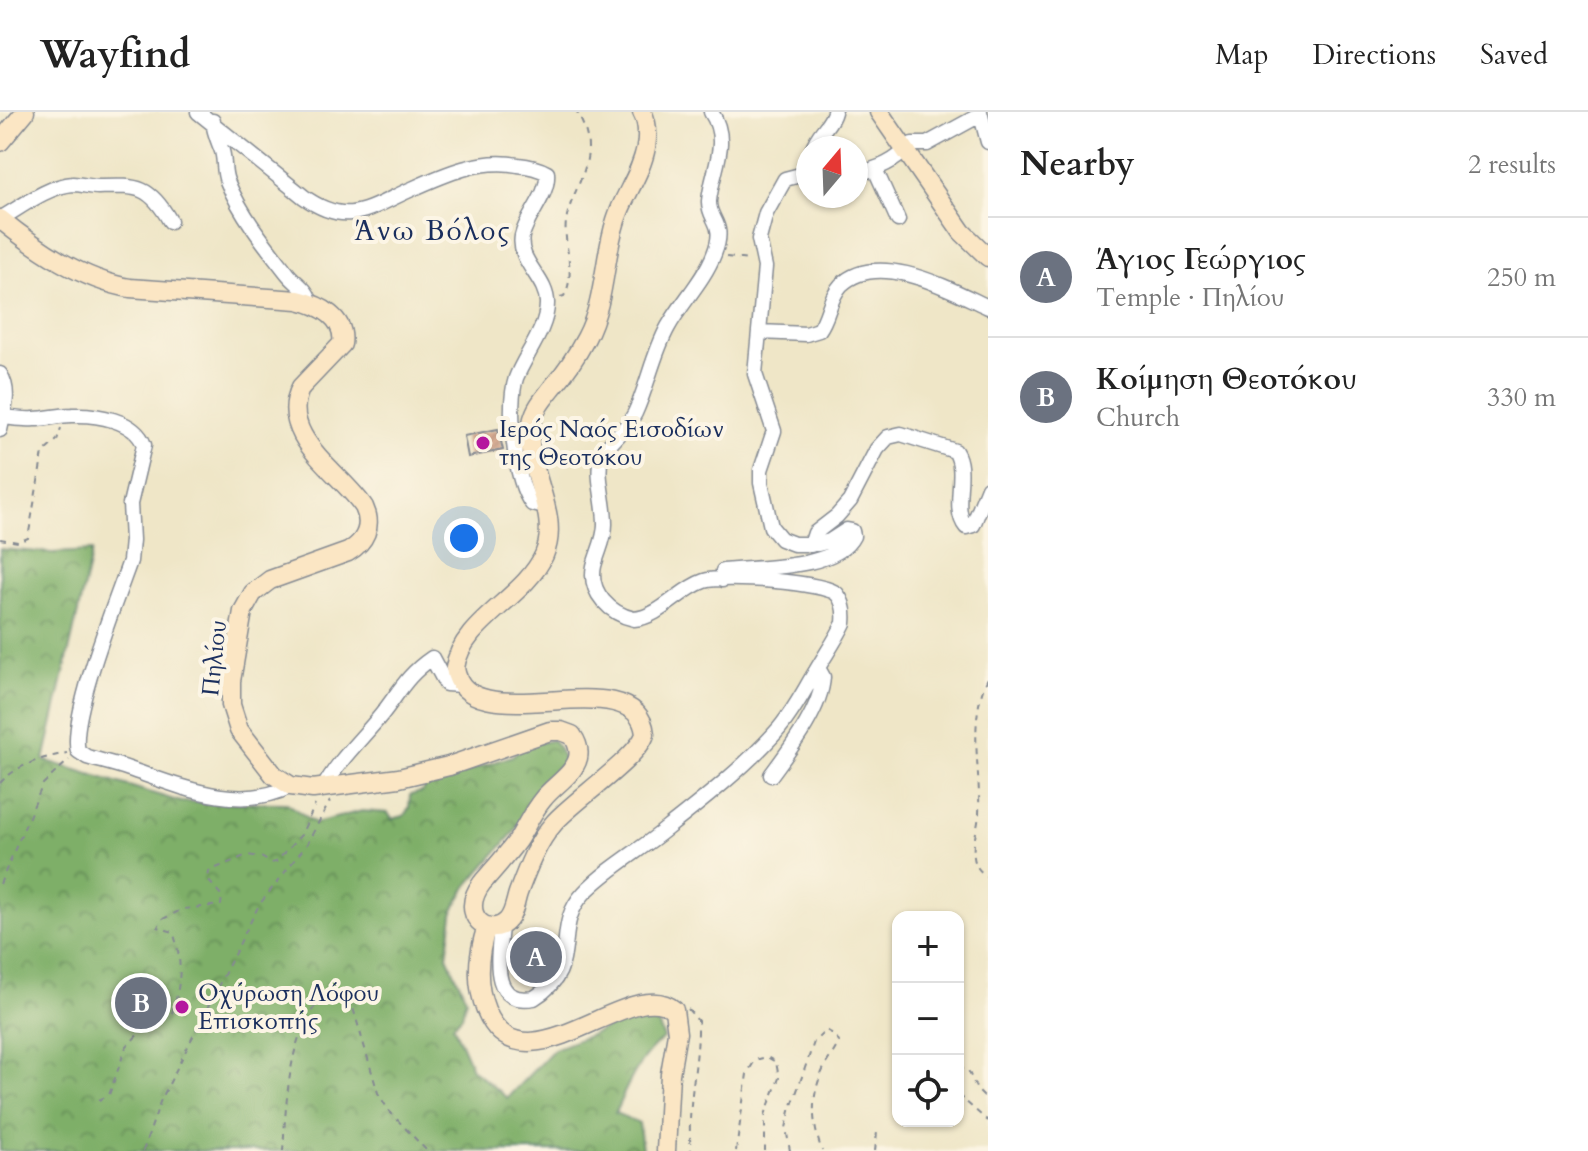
<!DOCTYPE html>
<meta charset="utf-8">
<style>
body{margin:0;font-family:Cardo,serif;background:#f2f2f2;color:#222}
.controls{position:absolute;right:24px;bottom:24px;display:grid;overflow:hidden;border-radius:16px;box-shadow:0 2px 6px #0004}
.controls button{width:72px;height:72px;display:grid;place-items:center;padding:0;border:0;border-bottom:2px solid #e0e0e0;background:#fff;color:#222;font:40px sans-serif}
.compass{position:absolute;left:796px;top:24px;width:72px;height:72px;border-radius:50%;background:#fff;box-shadow:0 2px 6px #0004;rotate:19deg}
.you{position:absolute;left:464px;top:426px;width:28px;height:28px;margin:-20px;border:6px solid #fff;border-radius:50%;background:#1a73e8;box-shadow:0 0 0 12px #1a73e833}
.badge{display:grid;place-items:center;width:52px;height:52px;border-radius:50%;background:#d93025;color:#fff;font-size:26px;font-weight:700}
.pin{position:absolute;translate:-50% -50%;border:4px solid #fff;box-shadow:0 2px 8px #0006}
.list{margin:0;padding:0;list-style:none}
h2{display:flex;justify-content:space-between;align-items:center;height:104px;margin:0;padding:0 32px;font-size:34px}
h2 small{font-size:26px;font-weight:400;color:#767676}
.list li{display:grid;grid-template-columns:52px 1fr auto;gap:24px;align-items:center;box-sizing:border-box;height:120px;padding:0 32px;border-top:2px solid #e0e0e0}
.list b{display:block;font-size:30px;white-space:nowrap}
.list p{margin:0;font-size:26px;white-space:nowrap;color:#767676}
.list em{font-size:26px;font-style:normal;color:#767676}
.icon{flex:none;width:44px;height:44px;fill:none;stroke:currentColor;stroke-width:2;stroke-linecap:round;stroke-linejoin:round}
.map{position:relative;flex:none;width:988px;height:1039px;overflow:hidden}
header{display:flex;align-items:center;gap:48px;box-sizing:border-box;height:112px;padding:0 40px;background:#fff;border-bottom:2px solid #e0e0e0}
header strong{font-size:38px}
nav{display:flex;gap:44px;margin-inline-start:auto;font-size:28px}
main{display:flex}
aside{flex:1;background:#fff}
.map>svg:first-child{display:block}
.forest{fill:url(#forest-crowns);stroke:#4c6f63;stroke-width:2}
.building{fill:url(#building-hatch)}
.lines{fill:none;stroke-linecap:round;stroke-linejoin:round}
.minor-casing{stroke:#858a92;stroke-width:17}
.secondary-casing{stroke:#858a92;stroke-width:21}
.path{stroke:#858a92;stroke-width:2;stroke-dasharray:6 6;stroke-linecap:butt}
.minor{stroke:#fff;stroke-width:14}
.secondary{stroke:#fbe6c4;stroke-width:18}
.poi-dot{fill:#b5179e;stroke:#fcf5e5;stroke-width:3}
.labels{text-anchor:middle;stroke-width:8;stroke-linejoin:round;paint-order:stroke}
.poi-label{font-size:24px;fill:#1b2f5e;stroke:#fcf5e5;text-anchor:start}
.street-label{font-size:24px;fill:#1b2f5e;stroke:#fcf5e5}
.quarter-label{font-size:28px;letter-spacing:2px;fill:#1b2f5e;stroke:#fcf5e5}
</style>
<header>
<strong>Wayfind</strong>
<nav><a>Map</a><a>Directions</a><a>Saved</a></nav>
</header>
<main>
<div class="map">
<svg width="988" height="1039" viewBox="0 0 988 1039">
<defs>
<pattern id="forest-crowns" width="20" height="18" patternUnits="userSpaceOnUse" patternTransform="scale(2)"><rect width="20" height="18" fill="#7eaf68"/><path d="M2 6a3 3 0 1 1 6 0M12 15a3 3 0 1 1 6 0" fill="none" stroke="#668f59"/></pattern>
<pattern id="building-hatch" width="6" height="6" patternUnits="userSpaceOnUse" patternTransform="scale(2)"><rect width="6" height="6" fill="#ce9a7d"/><path d="M-1 1l2-2M0 6l6-6M5 7l2-2" fill="none" stroke="#a67e6a"/></pattern>
</defs>
<rect width="100%" height="100%" fill="#fcf5e5"/>
<filter id="ink" filterUnits="userSpaceOnUse"><feTurbulence type="fractalNoise" baseFrequency=".0125" numOctaves="2"/><feDisplacementMap in="SourceGraphic" scale="16" xChannelSelector="R" yChannelSelector="G"/><feConvolveMatrix kernelMatrix="1 2 1 2 8 2 1 2 1" color-interpolation-filters="sRGB"/></filter>
<filter id="wash" filterUnits="userSpaceOnUse"><feTurbulence type="fractalNoise" baseFrequency=".006" numOctaves="4" result="noise"/><feDisplacementMap in="SourceGraphic" scale="32" xChannelSelector="R" yChannelSelector="G"/><feGaussianBlur stdDeviation="1.8" result="paint"/><feColorMatrix in="noise" values="0 0 0 0 0 0 0 0 0 0 0 0 0 0 0 0 0 1.4 0 .05"/><feComposite in="paint" operator="in"/></filter>
<g filter="url(#wash)">
<rect width="100%" height="100%" fill="#efe6c7"/>
<path class="forest" d="M0,437l52,4 40,-2 -48,209 137,42 106,1 28,20 47,-12 26,2 4,6 12,-3 5,-8 1,-13 12,-3 3,-6 87,-30 13,-11 29,-5 12,23 -33,36 -19,33 -46,53 -14,23 -7,48 19,42 -4,18 -9,9 19,44 35,29 47,-49 89,-35 13,5 8,19c-25,19 -36,46 -49,75l24,10 3,28h-642z"/>
<g id="blocks">
<path class="building" d="M498,317l5,21 -35,7 -4,-21z
M132,877l24,8 -7,20 -23,-8z"/>
</g>
</g>
<g filter="url(#ink)">
<use href="#blocks" fill-opacity="0" stroke="#858a92" stroke-width="2"/>
<g class="lines">
<g class="minor-casing">
<path id="minor" d="M198,0l106,85c45,32 66,10 108,-8 33,-15 69,-31 106,-24 10,1 20,3 29,8 2,22 -20,42 -25,63 -5,26 26,43 25,68 0,25 -22,51 -31,74 -9,28 -2,102 16,126l13,3
M980,0l8,30
M213,9c1,12 5,19 9,30 3,10 1,20 5,30 14,34 39,65 61,93 8,10 21,16 22,29
M813,36c5,-16 18,-23 21,-36
M875,57l23,51
M856,61c23,-3 40,-12 56,-29h15l53,-29
M0,107c21,-12 48,-33 73,-35 8,0 17,3 25,3 38,-1 51,-3 72,34
M759,220l47,2 13,-4c10,-13 10,-32 22,-45 37,-36 110,5 147,22
M0,262c11,17 4,37 0,56
M3,305c10,1 21,3 31,2 13,0 25,-4 38,-4 24,-1 63,5 72,30l-14,59 2,36 -2,21c-13,37 -61,157 -52,190l9,6c14,4 28,7 42,12 50,17 110,44 162,17
M811,433l4,-12 22,-17 13,-15 27,-52 11,-12 13,-3 54,17c14,22 -5,56 11,76l7,-2 15,-37
M722,468l1,-9c34,-4 113,-1 130,-35l-1,-5 -5,-1 -17,11 -12,3h-24l-13,-5 -10,-12 -10,-44v-13l13,-39 -19,-57 10,-107 -6,-28 7,-26 19,-34 19,-5 4,-10
M771,663c19,-26 50,-65 52,-98l-5,-9
M323,677c15,-29 39,-50 59,-75 18,-23 25,-39 50,-56l14,26 15,1
M501,814c-2,28 -13,80 33,72 50,-30 16,-69 50,-105 24,-25 55,-42 82,-64 37,-29 79,-62 110,-97 17,-19 27,-40 40,-61 9,-16 20,-31 28,-48 1,-10 0,-21 -7,-29 -12,-12 -116,-19 -133,-13 -24,8 -44,36 -70,38 -23,-5 -46,-26 -40,-53 4,-15 11,-27 11,-42 0,-23 -9,-46 -4,-68 10,-16 25,-25 34,-43 13,-28 18,-59 33,-86 14,-25 36,-47 46,-73 13,-32 -6,-33 -5,-53 3,-31 22,-59 2,-89"/>
</g>
<g class="secondary-casing">
<path id="secondary" d="M879,0l83,120 26,25
M0,30l25,-30
M0,107c37,30 82,61 130,69l168,12c22,5 48,18 44,44l-41,43c-25,49 40,85 63,120 9,19 1,35 -16,45l-78,28 -17,13 -10,18 -12,70v24l8,25 35,45 17,11 22,3 86,-11 50,-12 101,-35h11l11,4c5,7 8,14 6,23 -4,16 -25,28 -35,41 -11,13 -17,28 -26,42 -11,15 -23,28 -35,42 -25,33 8,56 25,38 7,-7 8,-19 11,-28 9,-24 19,-51 36,-70 19,-22 85,-66 91,-89 -8,-77 -179,10 -190,-66 6,-46 70,-70 89,-113 20,-47 -29,-94 -9,-142 4,-10 11,-17 17,-25 13,-15 25,-33 34,-50 20,-38 17,-78 30,-118 8,-25 25,-46 30,-73 2,-12 2,-24 -4,-35
M487,814c-9,27 -12,57 -1,84 36,88 146,-38 188,0l3,23 -7,41 -4,77"/>
</g>
<path class="path" d="M727,145l21,3
M560,185l4,-1c13,-23 -1,-49 2,-75 4,-25 22,-47 22,-73 0,-14 -5,-24 -11,-36
M0,427l18,3 10,-4 15,-85 14,-13 4,-12
M988,566c-21,41 -7,92 -9,136 -1,14 -7,29 -5,43 1,9 6,15 14,20
M0,671c18,-19 42,-25 67,-30
M0,772l43,-100 26,-24
M688,897l10,12c1,46 -12,82 -7,130
M958,954l10,4 9,20 11,11
M958,983l30,26
M99,988l10,-5 17,-48 20,-21 26,-13c9,-28 11,-53 1,-81l-15,-5 3,-7 22,-11 38,-4 1,-9 -14,-16 1,-9 38,-16 14,2 10,6 5,-1 25,-27 14,-30
M143,1039l17,-49 99,-197 48,-61 23,-43
M283,1039c3,-45 5,-125 42,-155 10,-9 19,-5 26,5l27,92 11,18 38,40
M736,1039l11,-77 8,-14 12,-3 9,5 3,16 -14,37v36
M790,1039l-4,-23 4,-17 24,-69 12,-12 9,5 4,7c-4,9 -9,15 -13,22 -16,30 -15,57 -4,87
M875,1039l2,-19"/>
<use href="#minor" class="minor"/>
<use href="#secondary" class="secondary"/>
</g>
</g>
<g class="poi-dot">
<circle cx="483" cy="331" r="8"/>
<circle cx="182" cy="895" r="8"/>
</g>
<g class="labels">
<g class="poi-label">
<text x="499" y="325">Ιερός Ναός Εισοδίων<tspan x="499" dy="28">της Θεοτόκου</tspan></text>
<text x="198" y="889">Οχύρωση Λόφου<tspan x="198" dy="28">Επισκοπής</tspan></text>
</g>
<g class="street-label">
<text transform="translate(214 546) rotate(-84)" y="8">Πηλίου</text>
</g>
<g class="quarter-label">
<text x="433" y="128">Άνω Βόλος</text>
</g>
</g>
</svg>
<div class="controls">
<button>+</button>
<button>−</button>
<button><svg class="icon" aria-label="locate" viewBox="0 0 24 24"><circle cx="12" cy="12" r="6"/><path d="M12 2v4M12 18v4M2 12h4M18 12h4"/></svg></button>
</div>
<svg class="compass" viewBox="-18 -18 36 36"><path d="M0-13l5 13h-10z" fill="#e53935"/><path d="M0 13l5-13h-10z" fill="#767676"/></svg>
<div class="you"></div>
<div class="pin badge" style="left:536px;top:845px;background:#6b7280">A</div>
<div class="pin badge" style="left:141px;top:891px;background:#6b7280">B</div>
</div>
<aside>
<h2>Nearby<small>2 results</small></h2>
<ul class="list">
<li><span class="badge" style="background:#6b7280">A</span><div><b>Άγιος Γεώργιος</b><p>Temple · Πηλίου</p></div><em>250 m</em></li>
<li><span class="badge" style="background:#6b7280">B</span><div><b>Κοίμηση Θεοτόκου</b><p>Church</p></div><em>330 m</em></li>
</ul>
</aside>
</main>
